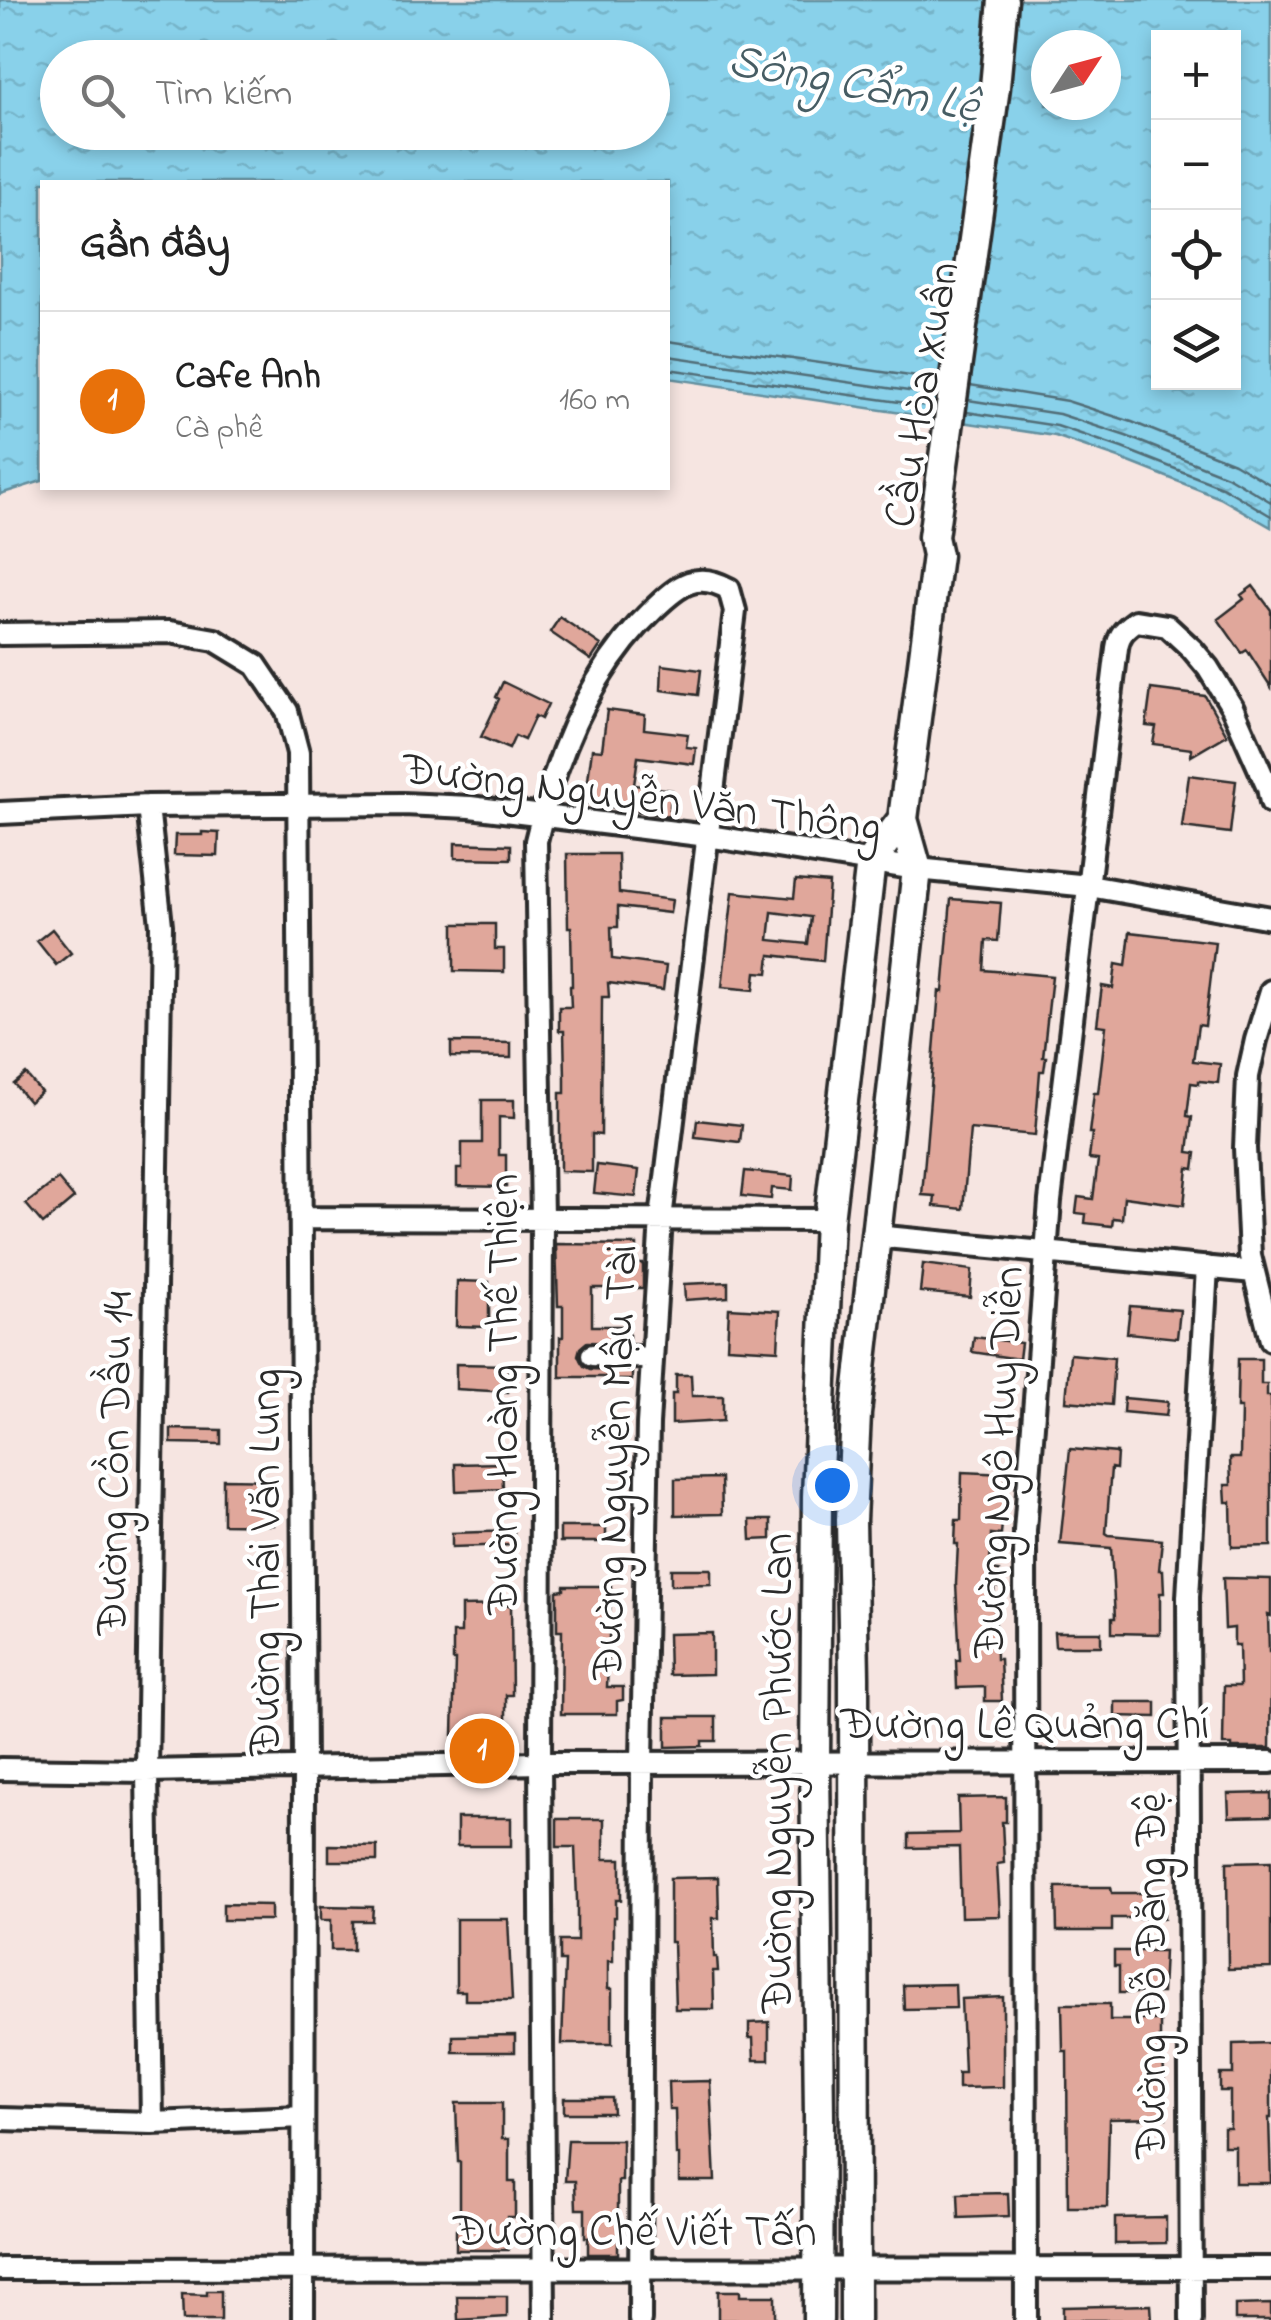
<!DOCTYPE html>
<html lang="vi">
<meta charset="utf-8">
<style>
body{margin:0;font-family:"Indie Flower",sans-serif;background:#f6f6f6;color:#222}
.controls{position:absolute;right:30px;top:30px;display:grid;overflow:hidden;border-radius:0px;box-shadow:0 5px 15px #0003}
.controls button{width:90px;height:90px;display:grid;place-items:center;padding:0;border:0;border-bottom:2px solid #e0e0e0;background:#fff;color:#222;font:50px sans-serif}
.compass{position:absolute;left:1031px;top:30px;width:90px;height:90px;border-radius:50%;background:#fff;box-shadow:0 5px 15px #0003;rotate:54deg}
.you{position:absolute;left:832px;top:1485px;width:35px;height:35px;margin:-25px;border:8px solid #fff;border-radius:50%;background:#1a73e8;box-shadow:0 0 0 15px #1a73e833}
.badge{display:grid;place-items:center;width:65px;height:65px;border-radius:50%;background:#b45309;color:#fff;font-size:32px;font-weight:700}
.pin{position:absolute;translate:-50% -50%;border:5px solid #fff;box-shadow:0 2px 10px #0006}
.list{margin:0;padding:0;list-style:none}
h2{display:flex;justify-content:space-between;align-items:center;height:130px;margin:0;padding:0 40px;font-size:42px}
h2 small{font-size:32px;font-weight:400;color:#767676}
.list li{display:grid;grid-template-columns:65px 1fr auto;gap:30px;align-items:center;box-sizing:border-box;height:180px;padding:0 40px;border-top:2px solid #e0e0e0}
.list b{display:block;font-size:38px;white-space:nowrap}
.list p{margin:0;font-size:32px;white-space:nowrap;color:#767676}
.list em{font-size:32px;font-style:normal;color:#767676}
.icon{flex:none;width:55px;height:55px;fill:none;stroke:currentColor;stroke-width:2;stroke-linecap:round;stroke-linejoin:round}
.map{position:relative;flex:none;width:1271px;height:2320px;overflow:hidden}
.search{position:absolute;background:#fff;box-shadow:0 5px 15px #0003;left:40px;top:40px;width:630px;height:110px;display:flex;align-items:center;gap:25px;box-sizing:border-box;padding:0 35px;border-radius:55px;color:#767676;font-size:38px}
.panel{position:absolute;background:#fff;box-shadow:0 5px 15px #0003;left:40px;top:180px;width:630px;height:310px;border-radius:0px}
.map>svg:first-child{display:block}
.water{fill:url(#water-ripples);stroke:#638f9e;stroke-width:2.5;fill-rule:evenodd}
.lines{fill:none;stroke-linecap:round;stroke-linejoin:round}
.shore{stroke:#516d77;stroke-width:2.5}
.building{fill:#e0a79b;stroke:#2b2b2b;stroke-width:2.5;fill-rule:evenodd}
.street-casing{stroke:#2b2b2b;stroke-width:28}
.secondary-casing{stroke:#2b2b2b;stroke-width:35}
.street{stroke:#fff;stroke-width:20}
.secondary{stroke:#fff;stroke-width:28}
.labels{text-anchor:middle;stroke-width:9;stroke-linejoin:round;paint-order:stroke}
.street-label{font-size:45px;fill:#2b2b2b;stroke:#fff}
.water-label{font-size:48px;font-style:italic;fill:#475d64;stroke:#fff}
</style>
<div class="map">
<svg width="1271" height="2320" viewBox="0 0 1271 2320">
<defs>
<pattern id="water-ripples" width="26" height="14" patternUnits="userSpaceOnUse" patternTransform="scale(2.5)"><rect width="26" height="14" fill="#89d1ea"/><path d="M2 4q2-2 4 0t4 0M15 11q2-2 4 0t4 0" fill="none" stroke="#76b4c9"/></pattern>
</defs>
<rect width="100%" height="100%" fill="#f6e5e1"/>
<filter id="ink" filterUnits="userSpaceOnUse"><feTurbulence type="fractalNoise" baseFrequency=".01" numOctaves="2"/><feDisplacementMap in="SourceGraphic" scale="20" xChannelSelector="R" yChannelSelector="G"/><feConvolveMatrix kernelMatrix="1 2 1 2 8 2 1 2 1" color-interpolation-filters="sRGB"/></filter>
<g filter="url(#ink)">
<path class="water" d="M0,0h1271v527l-51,-29 -101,-40 -64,-22 -387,-58v-196h-626v299l-42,13zM1158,38h76v344h-76zM1046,45h60v60h-60zM58,58h594v74h-594z"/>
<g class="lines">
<path class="shore" d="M668,341l270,39
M668,356l268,39
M668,369l266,38
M970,385l97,16 65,21 102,41 37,22
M968,400l91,14 67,22 103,41 42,25
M967,412l90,14 65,22 102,40 47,28"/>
</g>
<path class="building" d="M1253,586l18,24v77l-24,-37 -5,3 -24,-34 26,-20 -3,-4z
M560,617l41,28 -10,15 -41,-28z
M662,665l39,5 -3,25 -37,-5z
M503,682l45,22 -7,15 -6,-3 -11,24 -9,-4 -6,13 -28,-12 18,-38 -3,-2z
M1151,689l54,7 22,39 -36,21 1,-7 -39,-5 3,-17 -10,-1z
M607,710l38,5 -1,14 44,5 -2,13 10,1 -2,16 -56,-7 -4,28 38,5 -3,26 -84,-13 7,-54 10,1z
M1189,775l47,6 -6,52 -48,-6z
M202,832l17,1 -1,23 -44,-1 1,-20h27z
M455,843l56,2v14l-56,-1z
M567,854h51l1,39 53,7 -2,13 -52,-6v20h-7l1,32 54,7 -3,24 -55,-7 1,14h-7l-1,138 -9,-1v38l-32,-1v-78h5v-14l-1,-48h-5v-24h12l-1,-21h2l-1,-59h-3z
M796,880l33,3 -6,78 -53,-6 -2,18 -12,-1 -2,18 -32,-3 11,-95 61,6zM772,912l39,5 -3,27 -39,-4z
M951,899l50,4 -3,38 -12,-1 -2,30 68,6 -9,81h3l-2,14h-4l-5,64 -65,-6 -7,80 -29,-3 1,-10 -13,-1 17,-204 4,1z
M454,924h41v25h9v23l-50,-1z
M52,929l19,24 -15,12 -19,-24z
M1130,932l85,10 -10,84 -7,-1 -5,36 27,3 -2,19 -19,-2v3l-8,-1 -4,33 5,1 -4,35 8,1 -2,16 -6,-1 -4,37 -60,-8 -2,22 -9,-1 -1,8 -27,-3 1,-9 -10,-1 2,-16 15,2 5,-39 -9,-1 3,-26h-3l5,-40h4l8,-67 -9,-1 5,-39 11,2 3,-24 10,2z
M451,1042l60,1v15l-60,-1z
M26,1074l15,18 -12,10 -15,-18z
M482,1100h32v18l-15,-1v38h7v32l-49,-1v-17h5v-26h20z
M697,1120l45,5 -2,17 -45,-5z
M597,1165l42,5 -3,27 -42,-4z
M745,1171l48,5 -1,14 -20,-2 -1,11 -29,-3z
M58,1179l16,19 -31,26 -17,-20z
M556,1244l81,1v19h6v24h-51v38h37v17l-42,-1 -7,6 -2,7 6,11 6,3 42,2v9h-23v-3h-49v-40h3v-31h-5z
M923,1264l49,6 -2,27 -50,-5z
M457,1281l32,1v45l-33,-1z
M728,1282v15l-43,3 -1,-16z
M1130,1306l50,4 -3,28 -50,-5z
M729,1308l51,3 -2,39 -51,-3z
M974,1337l47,6 -2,16 -47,-7z
M1070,1354l44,4 -3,47 -45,-4z
M1238,1359h23v25h6v12h4v150l-39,1 -1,-45h-5l-1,-17h6l-1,-27h10l1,-50h-4z
M456,1364l52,1v27l-52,-3z
M676,1375h15l1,21h31v25l-51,3v-30h4z
M1124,1398l44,4 -2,14 -43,-4z
M171,1429l50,1v14l-50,-1z
M1070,1449l47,4 -1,16 -5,-1 -5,65 3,2 53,5 -3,30h4l1,23h-4v41l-48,-1v-15h3l-4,-70 -51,-4z
M502,1463l1,26 -47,2 -1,-27z
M962,1472l44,2 -5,61 -10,-1 -1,36 9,1 -1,16 -4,-1 2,73h4l2,42h-17v-14l-28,1 -1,-28h4l-4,-76 2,-40h-3l1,-24h5z
M721,1478l1,36 -47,1v-36z
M223,1479l51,1v45l-51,-1z
M750,1520h21v19l-20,1z
M560,1527h46v15h-46z
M514,1531v14l-62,2v-14z
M671,1569h40v15l-40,1z
M1223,1578l48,1v37l-3,-1 1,37h2l-1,96h-38v-3h-9l1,-59h16l-1,-41h-5v-17l-9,1z
M564,1586h47l-4,101h16v13l-6,1v13h-56l1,-83h-5v-40l7,-1z
M511,1605l1,90h-6v41l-53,-1 2,-75h-2v-27h8v-27z
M1054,1632h47v14h-46z
M712,1633v41l-43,1 -1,-41z
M1115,1702h41v15l-41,-1z
M666,1717h50v24h-14v5l-36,1z
M1271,1793v23l-42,1 -1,-23z
M1006,1797v25h-4l2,41 -7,1 3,52 -39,1 -2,-70 -50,1v-14l50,-1 -1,-35z
M457,1818h54v28h-54z
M557,1819h47v40h17v41h-5v17h-3v44h-5v28h4v55h-50l3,-83h-5v-20h17v-41l-2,-53h-18z
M329,1845l48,1v15h-48z
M1271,1861v107l-43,1 -1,-107z
M718,1877l1,41h-6l1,39h3l1,14h-5l1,38h-39l-2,-67h-3v-64z
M1056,1887h55l1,6h52v25h-52v13h-55z
M223,1904l48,1v15h-48z
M321,1906l52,1 -1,14h-19v29h-22v-30h-10z
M456,1919h52l4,81h-47v-9h-9z
M1114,1951h50l-2,42h-43v-27h-5z
M955,1984l1,24 -52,1 -1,-24z
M1003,1997v90l-45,1v-15h6l-3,-74z
M1062,2004h48v16h50v34h3l3,64 -57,1 -2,88h-39l-1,-156h-4z
M769,2022v38h-15l-1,-22h-4v-15z
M515,2035v17h-62v-16z
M1271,2043v75h-2l2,65h-36v-37h-11v-18h6v-37h-10v-17h13v-30z
M710,2081l5,100h-36v-26h-3l-1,-46h-6l-1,-27z
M564,2098h48l1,15h-49z
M456,2103h46v36h7v43h6v35h-7v33h-52v-21h4v-67h-2z
M568,2140h54v41h-4v73h-30v-17h-3v-28h-9l-1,-28h-10z
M1008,2193l1,23 -50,2 -1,-24z
M1166,2217v26l-51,1v-26z
M207,2291h14v29h-38l-1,-26 25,1z
M718,2291h22v5h35v24h-57z
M457,2296h50v21l-49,3z
M1271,2304v16h-36v-15z
M1151,2305l1,15h-89v-13z"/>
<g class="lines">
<g class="street-casing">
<path id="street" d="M0,634l170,-2 45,8 41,25 31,46 11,42 6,1015 -1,552
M148,806l13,119 -14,846 5,352
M0,813l148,-7 255,-2 67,3 238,29 209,33 172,17 182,32
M1271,991l-15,49 -8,36 -3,72 5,108 21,84
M301,1218l528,2
M875,1236l379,36
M592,1355l60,3
M0,1769l147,2 393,-8 731,-1
M0,2119l152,4 151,-6
M0,2269l1271,-1
M544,2320l-4,-557 2,-544 -6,-378c20,-86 54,-172 119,-233 25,-24 42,-37 74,-19l6,22 -74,608 -13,205 -6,338 -2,558
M1026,2320l-1,-789 25,-330 67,-553c2,-14 8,-19 19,-27l31,5 25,23 16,19 24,39 36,81 3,14
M1191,2320l-3,-723 19,-330"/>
</g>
<g class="secondary-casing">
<path id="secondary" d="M818,2320l1,-204 -4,-354 2,-266 12,-276 42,-359 32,-42
M855,2320l-1,-644 -3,-156 5,-106 61,-545 -14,-50 34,-264 -4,-18 62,-450 8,-87"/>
</g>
<use href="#street" class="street"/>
<use href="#secondary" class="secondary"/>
</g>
</g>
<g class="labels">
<g class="street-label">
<text transform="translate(919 394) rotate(-80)" y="16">Cầu Hòa Xuân</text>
<text transform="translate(642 795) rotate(7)" y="16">Đường Nguyễn Văn Thông</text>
<text transform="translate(501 1394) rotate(-90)" y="16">Đường Hoàng Thế Thiện</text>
<text transform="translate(612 1462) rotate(-88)" y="16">Đường Nguyễn Mậu Tài</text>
<text transform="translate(996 1462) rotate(-87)" y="16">Đường Ngô Huy Diễn</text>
<text transform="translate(112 1463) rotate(-89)" y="16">Đường Cồn Dầu 14</text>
<text transform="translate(263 1562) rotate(-90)" y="16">Đường Thái Văn Lung</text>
<text x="1025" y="1738">Đường Lê Quảng Chí</text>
<text transform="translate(775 1773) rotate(-90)" y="16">Đường Nguyễn Phước Lan</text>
<text transform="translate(1149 1974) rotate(-90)" y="16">Đường Đỗ Đăng Đệ</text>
<text x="635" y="2245">Đường Chế Viết Tấn</text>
</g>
<g class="water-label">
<text transform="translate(856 81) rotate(11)" y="17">Sông Cẩm Lệ</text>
</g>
</g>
</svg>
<div class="controls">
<button>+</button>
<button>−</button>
<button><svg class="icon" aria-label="locate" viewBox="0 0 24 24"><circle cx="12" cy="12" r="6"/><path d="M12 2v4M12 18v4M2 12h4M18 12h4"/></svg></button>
<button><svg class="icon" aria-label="layers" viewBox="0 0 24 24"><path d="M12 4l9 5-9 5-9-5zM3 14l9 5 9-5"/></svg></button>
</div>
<svg class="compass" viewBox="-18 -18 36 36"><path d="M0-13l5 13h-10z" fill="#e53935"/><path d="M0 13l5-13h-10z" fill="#767676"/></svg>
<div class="you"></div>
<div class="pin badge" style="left:482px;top:1751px;background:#e8710a">1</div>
<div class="search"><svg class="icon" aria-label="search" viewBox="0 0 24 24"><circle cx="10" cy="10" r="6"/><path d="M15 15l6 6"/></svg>Tìm kiếm</div>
<section class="panel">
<h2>Gần đây<small></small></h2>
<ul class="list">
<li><span class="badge" style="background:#e8710a">1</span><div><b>Cafe Anh</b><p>Cà phê</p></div><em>160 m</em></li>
</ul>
</section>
</div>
